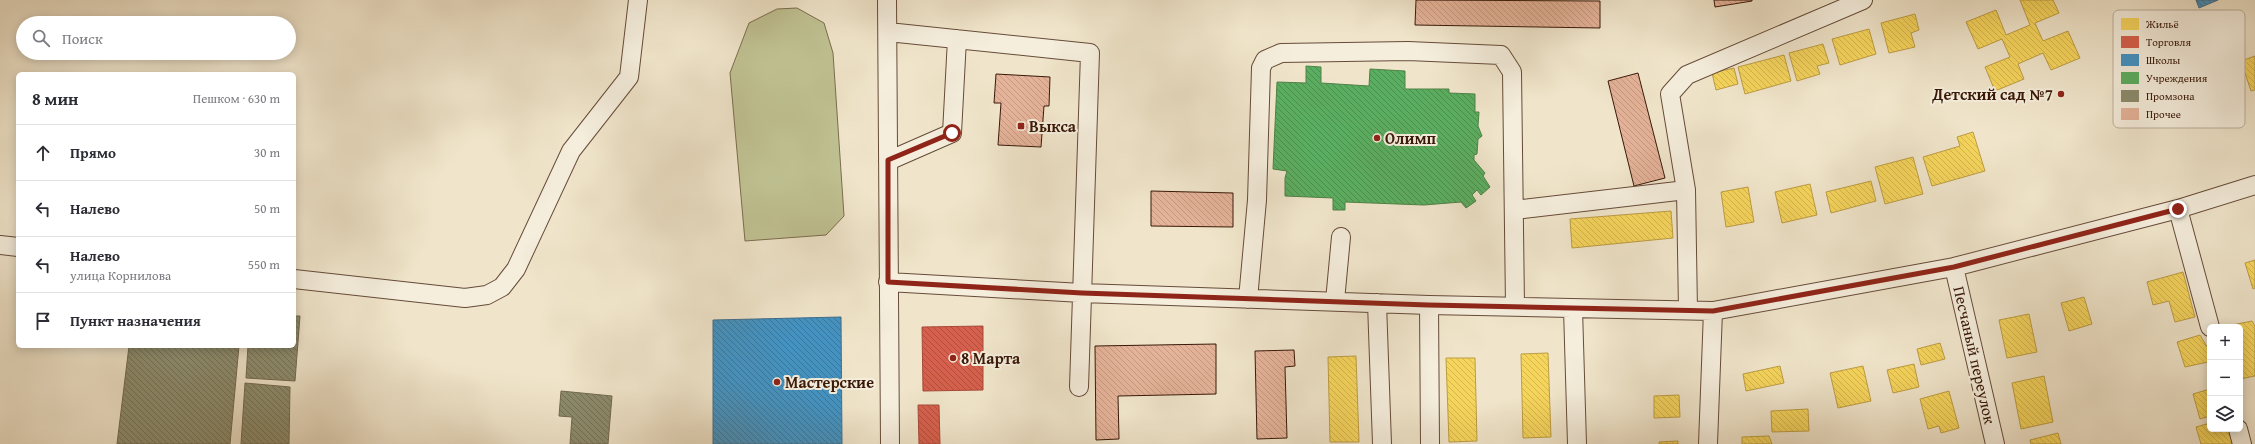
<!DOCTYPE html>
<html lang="ru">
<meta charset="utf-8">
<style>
body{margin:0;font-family:"Gentium Book Plus",serif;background:#f7f7f7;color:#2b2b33}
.controls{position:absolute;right:12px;bottom:12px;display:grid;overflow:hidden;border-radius:6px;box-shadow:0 2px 10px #0003}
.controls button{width:36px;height:36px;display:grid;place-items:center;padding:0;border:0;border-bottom:1px solid #e1e1e2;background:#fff;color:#2b2b33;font:20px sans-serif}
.stop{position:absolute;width:12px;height:12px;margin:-9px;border:3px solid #8f2418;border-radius:50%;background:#fff}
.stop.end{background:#8f2418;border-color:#fff;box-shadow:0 1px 4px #0008}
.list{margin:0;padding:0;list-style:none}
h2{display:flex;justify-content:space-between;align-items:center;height:52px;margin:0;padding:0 16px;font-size:17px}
h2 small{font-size:13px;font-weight:400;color:#7c7c81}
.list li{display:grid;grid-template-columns:26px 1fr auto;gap:12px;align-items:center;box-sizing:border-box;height:56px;padding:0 16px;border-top:1px solid #e1e1e2}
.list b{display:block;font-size:15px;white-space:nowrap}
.list p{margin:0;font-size:13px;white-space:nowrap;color:#7c7c81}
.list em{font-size:13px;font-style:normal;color:#7c7c81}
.icon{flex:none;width:22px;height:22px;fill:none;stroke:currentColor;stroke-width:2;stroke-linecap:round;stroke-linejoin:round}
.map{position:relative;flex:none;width:2255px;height:444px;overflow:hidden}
.search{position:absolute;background:#fff;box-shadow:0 2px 10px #0003;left:16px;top:16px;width:280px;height:44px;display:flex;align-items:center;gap:10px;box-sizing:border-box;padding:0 14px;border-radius:22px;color:#7c7c81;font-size:15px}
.panel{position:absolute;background:#fff;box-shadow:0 2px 10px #0003;left:16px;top:72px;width:280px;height:276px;border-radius:6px}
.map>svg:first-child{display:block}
.grass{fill:#c0c293;stroke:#7c6d4e}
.homes{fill:url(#homes-back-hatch);stroke:#bd9c43}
.shops{fill:url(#shops-back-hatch);stroke:#a74a38}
.schools{fill:url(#schools-back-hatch);stroke:#406e8b}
.public{fill:url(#public-back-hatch);stroke:#508146}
.industry{fill:url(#industry-back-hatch);stroke:#73694f}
.building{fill:url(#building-back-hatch);stroke:#381808}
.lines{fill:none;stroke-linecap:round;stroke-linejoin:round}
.minor-casing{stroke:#664b39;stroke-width:20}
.minor{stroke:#f5eedd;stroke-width:18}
.route{stroke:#8f2418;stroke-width:5}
.poi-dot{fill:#8f2418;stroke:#f5eedd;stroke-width:1.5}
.labels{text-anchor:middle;stroke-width:4;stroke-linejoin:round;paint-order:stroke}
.poi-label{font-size:16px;font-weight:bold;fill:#381808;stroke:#f5eedd;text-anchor:start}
.street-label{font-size:16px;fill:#381808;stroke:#f5eedd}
.key{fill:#f5eedd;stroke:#bcae9d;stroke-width:1}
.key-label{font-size:11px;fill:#381808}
</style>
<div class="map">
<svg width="2255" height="444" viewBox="0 0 2255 444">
<defs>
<pattern id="homes-back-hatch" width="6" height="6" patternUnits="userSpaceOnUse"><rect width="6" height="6" fill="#f6d55c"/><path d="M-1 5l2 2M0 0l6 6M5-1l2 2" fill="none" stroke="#d4b64e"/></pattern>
<pattern id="shops-back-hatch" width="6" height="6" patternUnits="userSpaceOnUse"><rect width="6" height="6" fill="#d6604d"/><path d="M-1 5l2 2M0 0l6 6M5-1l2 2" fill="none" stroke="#af4e3e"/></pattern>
<pattern id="schools-back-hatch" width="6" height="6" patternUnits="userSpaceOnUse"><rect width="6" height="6" fill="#4393c3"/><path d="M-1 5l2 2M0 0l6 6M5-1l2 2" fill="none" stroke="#39779c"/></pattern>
<pattern id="public-back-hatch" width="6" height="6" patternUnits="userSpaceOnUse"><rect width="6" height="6" fill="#5aae61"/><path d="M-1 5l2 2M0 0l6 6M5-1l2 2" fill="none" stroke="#4b8d4e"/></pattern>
<pattern id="industry-back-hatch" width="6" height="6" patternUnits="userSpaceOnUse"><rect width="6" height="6" fill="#8c8c6e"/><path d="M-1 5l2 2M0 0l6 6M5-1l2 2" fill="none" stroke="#737158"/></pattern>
<pattern id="building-back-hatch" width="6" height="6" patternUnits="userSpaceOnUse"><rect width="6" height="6" fill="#e5b399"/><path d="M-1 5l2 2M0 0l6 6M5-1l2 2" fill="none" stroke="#c59982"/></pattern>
</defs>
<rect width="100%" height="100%" fill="#f0e5cb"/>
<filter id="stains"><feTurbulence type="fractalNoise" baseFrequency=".005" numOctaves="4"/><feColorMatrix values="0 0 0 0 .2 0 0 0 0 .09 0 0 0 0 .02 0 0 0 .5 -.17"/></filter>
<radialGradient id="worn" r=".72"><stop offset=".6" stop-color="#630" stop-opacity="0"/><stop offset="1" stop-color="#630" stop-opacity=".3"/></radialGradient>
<path class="grass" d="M797,8l27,15 9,30 11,163 -18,19 -81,6 -15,-168 19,-50 28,-14z"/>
<path class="homes" d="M2020,0h33l6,13 -24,10 8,18 25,-10 12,27 -29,12 -8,-17 -25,11 6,15 -29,12 -10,-24 25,-10 -8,-18 -24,10 -12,-27 30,-12 10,25 24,-10z
M1915,14l4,16 -8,3 4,14 -26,6 -8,-30z
M1869,29l7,25 -36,11 -8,-26z
M1823,44l6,19 -12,3 3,8 -23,7 -8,-28z
M1784,55l7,26 -46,13 -7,-27z
M2255,56v34l-4,1 -10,-30z
M1734,68l4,16 -22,6 -4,-17z
M1973,132l12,39 -53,15 -9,-29 37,-11 -3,-9z
M1913,157l10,37 -38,10 -10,-37z
M1871,181l5,20 -45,12 -5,-21z
M1810,184l7,31 -35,8 -7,-31z
M1748,187l6,35 -28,5 -5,-35z
M1671,211l2,27 -101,10 -2,-29z
M2255,260v28l-2,1 -8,-26z
M2183,272l12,45 -20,5 -6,-21 -16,4 -6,-23z
M2084,297l8,27 -23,7 -8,-28z
M2029,314l8,38 -30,6 -8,-38z
M2252,321l3,5v50l-15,3v-52l-13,-1z
M2200,335l9,15 -1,12 -23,5 -8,-25z
M1940,343l5,16 -24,6 -4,-16z
M1548,353l3,84 -28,1 -2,-84z
M1356,356l3,86h-29l-2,-85z
M1446,358h29l2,83 -28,1z
M1914,364l5,23 -26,6 -6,-23z
M1780,366l4,17 -38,8 -3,-17z
M1863,366l8,35 -33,7 -8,-35z
M2044,376l9,46 -32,7 -9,-46z
M2210,389v27l-10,3 -7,-25z
M1949,391l10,37 -18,5 -2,-7 -11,3 -8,-30z
M1679,395l1,22 -26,1v-22z
M1808,409l1,22 -37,1 -1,-21z
M2210,423v6h19l4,15h-32l-5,-17z
M2058,433l3,11h-30l-1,-4z
M1769,436l3,8h-30v-7z
M1678,441v3h-19v-2z"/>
<path class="shops" d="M983,326v64l-60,1 -1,-64z
M918,405h21l1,39h-21z"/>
<path class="schools" d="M2196,0h22l-19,8z
M841,317l1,127h-129v-124z"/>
<path class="public" d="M1306,66l15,1v16l48,3 1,-17 35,2v18h44v4l26,1v18h4l-1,14 4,10 -4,3 -1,15 -3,1v5l11,13 -2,3 7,11 -9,8 -4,-5 -5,5 4,6 -10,7 -5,-6 -37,3 -79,-3v8h-12v-12l-48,-2v-18l2,-7 -14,-2 4,-87 29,1z"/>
<path class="industry" d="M294,316h6l-5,65 -49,-3 2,-32h46z
M129,346h110l-9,98h-113z
M245,383l45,4 -1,57h-48z
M561,391l51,5 -4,48h-38l2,-27 -13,-1z"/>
<path class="building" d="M1416,0l184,1v27l-185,-3z
M1714,0h38v1l-37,6z
M1638,73l27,105 -31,8 -26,-105z
M996,74l54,3 -1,29h-5l-3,41 -43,-2 3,-42h-7z
M1151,191l82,2v34l-82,-1z
M1216,344v50l-98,2 1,43 -23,1 -1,-94z
M1294,350l1,16 -10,1 2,71 -30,1 -2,-88z"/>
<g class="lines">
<g class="minor-casing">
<path id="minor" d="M887,0l3,444
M888,32l202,21 -11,334
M888,161l64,-28 5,-94
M2178,209l32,118
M1514,210l172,-20
M0,245l18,2
M1954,267l41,177
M294,279l171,19 22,-3 15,-8 14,-18 55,-118 58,-74 9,-77
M888,282l194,11 347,12 284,6 241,-44 224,-58 77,-24
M1248,299l9,-99 4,-132 4,-8 16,-7 127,-2 93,4 11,17 3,234
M1335,301l6,-64
M1377,303l5,141
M1429,305l1,139
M1573,309l4,135
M1688,310l-2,-120 -16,-96 17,-19 176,-75
M2238,429l4,15
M1708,444l5,-133"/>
</g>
<use href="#minor" class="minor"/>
</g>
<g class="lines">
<path class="route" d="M952,133l-64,27v122l194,11 346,12 285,6 241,-44 224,-58"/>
</g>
<g class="poi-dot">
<circle cx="2061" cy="94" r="4"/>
<rect x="1017" y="122" width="8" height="8" rx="2"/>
<circle cx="1377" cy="138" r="4"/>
<circle cx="953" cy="358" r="4"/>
<circle cx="777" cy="382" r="4"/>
</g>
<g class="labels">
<g class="poi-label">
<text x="2053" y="100" text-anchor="end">Детский сад №7</text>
<text x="1029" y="132">Выкса</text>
<text x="1385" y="144">Олимп</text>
<text x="961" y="364">8 Марта</text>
<text x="785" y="388">Мастерские</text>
</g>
<g class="street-label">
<text transform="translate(1975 355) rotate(77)" y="6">Песчаный переулок</text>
</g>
</g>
<rect x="2113" y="10" width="132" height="118" rx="6" class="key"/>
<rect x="2121" y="18" width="18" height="12" fill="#f6d55c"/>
<rect x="2121" y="36" width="18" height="12" fill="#d6604d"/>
<rect x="2121" y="54" width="18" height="12" fill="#4393c3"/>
<rect x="2121" y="72" width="18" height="12" fill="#5aae61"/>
<rect x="2121" y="90" width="18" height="12" fill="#8c8c6e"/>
<rect x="2121" y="108" width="18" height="12" fill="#e5b399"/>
<g class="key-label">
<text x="2146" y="28">Жильё</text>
<text x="2146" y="46">Торговля</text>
<text x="2146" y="64">Школы</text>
<text x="2146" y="82">Учреждения</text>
<text x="2146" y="100">Промзона</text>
<text x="2146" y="118">Прочее</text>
</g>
<rect width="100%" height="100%" filter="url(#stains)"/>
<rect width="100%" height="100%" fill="url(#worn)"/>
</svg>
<div class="controls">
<button>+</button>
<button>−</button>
<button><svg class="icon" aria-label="layers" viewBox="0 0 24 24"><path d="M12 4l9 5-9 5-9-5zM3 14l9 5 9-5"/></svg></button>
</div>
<div class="stop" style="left:952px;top:133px"></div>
<div class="stop end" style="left:2178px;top:209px"></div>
<div class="search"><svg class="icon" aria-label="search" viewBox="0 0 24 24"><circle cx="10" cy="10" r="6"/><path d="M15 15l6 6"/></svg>Поиск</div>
<section class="panel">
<h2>8 мин<small>Пешком · 630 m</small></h2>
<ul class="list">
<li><svg class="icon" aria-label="ahead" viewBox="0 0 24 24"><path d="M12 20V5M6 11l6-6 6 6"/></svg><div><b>Прямо</b></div><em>30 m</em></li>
<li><svg class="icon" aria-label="left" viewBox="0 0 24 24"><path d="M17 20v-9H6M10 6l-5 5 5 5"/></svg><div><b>Налево</b></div><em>50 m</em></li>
<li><svg class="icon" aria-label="left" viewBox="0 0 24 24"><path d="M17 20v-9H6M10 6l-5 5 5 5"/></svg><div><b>Налево</b><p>улица Корнилова</p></div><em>550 m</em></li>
<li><svg class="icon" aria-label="arrive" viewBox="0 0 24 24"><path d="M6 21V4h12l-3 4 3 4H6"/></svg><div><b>Пункт назначения</b></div></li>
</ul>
</section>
</div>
